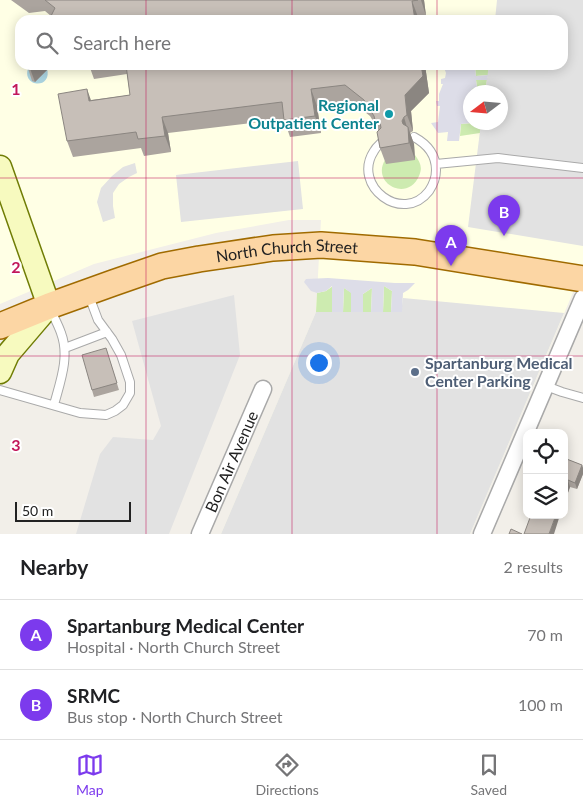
<!DOCTYPE html>
<meta charset="utf-8">
<style>
body{margin:0;font-family:Lato,sans-serif;background:#f6f6f6;color:#202124}
.controls{position:absolute;right:15px;bottom:15px;display:grid;overflow:hidden;border-radius:10px;box-shadow:0 2px 12px #0003}
.controls button{width:45px;height:45px;display:grid;place-items:center;padding:0;border:0;border-bottom:1px solid #e0e0e0;background:#fff;color:#202124;font:25px sans-serif}
.compass{position:absolute;left:463px;top:85px;width:45px;height:45px;border-radius:50%;background:#fff;box-shadow:0 2px 12px #0003;rotate:254deg}
.scale{position:absolute;left:15px;bottom:12px;width:116px;box-sizing:border-box;padding-left:5px;border:2px solid #222;border-top:0;font-size:14px;line-height:18px;white-space:nowrap;color:#222;-webkit-text-stroke:4px #fff;paint-order:stroke}
.you{position:absolute;left:318px;top:362px;width:18px;height:18px;margin:-12px;border:4px solid #fff;border-radius:50%;background:#1a73e8;box-shadow:0 0 0 8px #1a73e833}
.badge{display:grid;place-items:center;width:32px;height:32px;border-radius:50%;background:#7c3aed;color:#fff;font-size:16px;font-weight:700}
.pin{position:absolute;translate:-50% -41px;filter:drop-shadow(0 1px 2px #0008)}
.pin::after{content:'';position:absolute;top:26px;width:18px;height:15px;background:inherit;clip-path:polygon(0 0,100% 0,50% 100%)}
.list{margin:0;padding:0;list-style:none}
h2{display:flex;justify-content:space-between;align-items:center;height:65px;margin:0;padding:0 20px;font-size:21px}
h2 small{font-size:16px;font-weight:400;color:#757577}
.list li{display:grid;grid-template-columns:32px 1fr auto;gap:15px;align-items:center;box-sizing:border-box;height:70px;padding:0 20px;border-top:1px solid #e0e0e0}
.list b{display:block;font-size:19px;white-space:nowrap}
.list p{margin:0;font-size:16px;white-space:nowrap;color:#757577}
.list em{font-size:16px;font-style:normal;color:#757577}
.icon{flex:none;width:28px;height:28px;fill:none;stroke:currentColor;stroke-width:2;stroke-linecap:round;stroke-linejoin:round}
.map{position:relative;flex:none;width:583px;height:534px;overflow:hidden}
.search{position:absolute;background:#fff;box-shadow:0 2px 12px #0003;left:15px;right:15px;top:15px;height:55px;display:flex;align-items:center;gap:12px;box-sizing:border-box;padding:0 18px;border-radius:15px;color:#757577;font-size:19px}
.sheet{height:205px;background:#fff}
nav{display:flex;justify-content:space-around;align-items:center;box-sizing:border-box;height:70px;border-top:1px solid #e0e0e0;background:#fff;font-size:14px;color:#757577}
nav a{display:grid;justify-items:center;gap:2px}
nav .on{color:#7c3aed}
.map>svg:first-child{display:block}
.education{fill:#ffffe5;fill-rule:evenodd}
.grass{fill:#cdebb0}
.parking{fill:#e2e2e2}
.plaza{fill:#dddde8}
.water{fill:#aad3df}
.lines{fill:none;stroke-linecap:round;stroke-linejoin:round}
.lane-casing{stroke:#a9a9a9;stroke-width:10}
.street-casing{stroke:#a9a9a9;stroke-width:19}
.secondary-casing{stroke:#707d05;stroke-width:25}
.primary-casing{stroke:#a06b00;stroke-width:28}
.lane{stroke:#fff;stroke-width:8}
.street{stroke:#fff;stroke-width:16}
.secondary{stroke:#f7fabf;stroke-width:22}
.primary{stroke:#fcd6a4;stroke-width:25}
.wall{fill:#aba49e}
.shaded-wall{fill:#8b8681}
.building{fill:#c7bfb8;stroke:#8b8681}
.grid{fill:none;stroke:#c2185b;stroke-width:1;stroke-opacity:0.55}
.culture-dot{fill:#0f9aa8;stroke:#fff;stroke-width:2}
.service-dot{fill:#5c6f8a;stroke:#fff;stroke-width:2}
.labels{text-anchor:middle;stroke-width:4;stroke-linejoin:round;paint-order:stroke}
.culture-label{font-size:16px;font-weight:bold;fill:#0d838f;stroke:#fff;text-anchor:end}
.street-label{font-size:16px;fill:#222;stroke:#fff}
.service-label{font-size:16px;font-weight:bold;fill:#4e5e75;stroke:#fff;text-anchor:start}
.grid-label{font-size:16px;text-anchor:middle;font-weight:bold;fill:#c2185b;stroke:#fff;stroke-width:4;stroke-linejoin:round;paint-order:stroke}
</style>
<div class="map">
<svg width="583" height="534" viewBox="0 0 583 534">
<rect width="100%" height="100%" fill="#f2efe9"/>
<path class="education" d="M0,0h583v269l-113,265h-249l95,-222 5,-92h-32l-73,13 -122,31 -94,40zM20,20h543v45h-543zM470,92h30v30h-30z"/>
<path class="grass" d="M479,65h10l-1,10 -12,1 -1,-9 4,-1z
M476,80h11l-2,12h-13v-4l5,-1z
M473,123h8l-1,10 -20,3 1,-12z
M415,155c5,7 8,12 4,21 -12,27 -48,7 -34,-16h30z
M333,286l-1,26h-16l1,-19 9,-2z
M384,286l8,5 -1,21h-8z
M344,288l8,5 -1,19h-8z
M372,288l-1,24h-8v-18z"/>
<path class="parking" d="M497,0h86v246l-115,-19 13,-104 19,-1v-30h-15l4,-27h74v-45h-68z
M298,161l5,48 -122,13 -5,-47z
M135,163l2,10 -8,4 -10,7 -6,9v13l2,12 -12,4 -6,-20 4,-14 11,-12 11,-9z
M234,295l6,60 -71,179h-93l24,-80 13,-17 40,3 8,-14 -29,-105z
M403,298l161,15 -94,221h-249l95,-222h85z"/>
<path class="plaza" d="M443,65h8l1,4h5v-4h22v1l-4,1 1,9 12,-1 -1,5h-11l1,7 -5,2v3h-2v18l-1,1 1,11 3,1 -12,1 -2,17h-12l1,-9 -10,1 -7,-10 7,-1 2,-16h-3l-1,-5h3v-7l4,-10h-2v-5l4,-1 1,-5z
M328,278l67,5h20l-7,7 -5,3 -1,19h-11l1,-21 -8,-5 -1,26h-12l1,-24 -9,6v18h-12v-19l-7,-5 -1,24h-11v-26l-6,5 -9,2 -6,-2 -7,-9 2,-3z"/>
<path class="water" d="M29,66l18,2c6,23 -28,19 -18,-2z"/>
<g class="lines">
<g class="lane-casing">
<path id="lane" d="M382,142c-3,3 -6,5 -8,9 -23,35 29,74 55,40 4,-6 7,-13 7,-21 0,-16 -9,-26 -22,-33
M436,164l62,-6 85,10
M50,308c3,8 8,16 11,25 9,24 -1,49 -7,72
M65,348l42,-16
M546,386l16,6 21,6
M0,390l80,23 26,2 9,-4 8,-6 7,-12v-11l-9,-27 -9,-16 -14,-19 -9,-24"/>
</g>
<g class="street-casing">
<g id="street">
<path id="s1" d="M200,534l63,-145"/>
<path d="M482,534l101,-236"/>
</g>
</g>
<g class="secondary-casing">
<path id="secondary" d="M0,167l49,139 -41,48 -8,18"/>
</g>
<g class="primary-casing">
<g id="primary">
<path id="s2" d="M0,326l49,-20 64,-23 49,-17 37,-7 74,-11 48,-3 94,7 168,27"/>
</g>
</g>
<use href="#lane" class="lane"/>
<use href="#street" class="street"/>
<use href="#secondary" class="secondary"/>
<use href="#primary" class="primary"/>
</g>
<path class="wall" d="M11,0h413l2,16 -8,1 1,3h-370l2,-4 -6,-5 -16,2z
M27,65h25l-17,17 -3,-1z
M89,65h336l4,28 -18,18 2,20 -3,2 4,11 1,16 -29,4 -6,-16 -2,-19 -8,-13 -19,-15 -34,5 4,27 -31,4 -6,-18 -116,14 3,19 -27,4 -3,-8 -68,9 -6,-16 24,-41 39,-5 -3,-21 -33,5z
M106,348l13,42 -25,7 -2,-7z
M564,458l18,7 1,3v6l-6,15 -7,-2 -6,17z"/>
<path class="shaded-wall" d="M421,0h3l2,16z
M412,1l6,16 1,3h-4z
M30,65h22l-17,17 -6,-16z
M421,65h4l4,28 -18,18 2,20 -6,-16 -2,-20z
M87,89l6,17 -4,-5z
M311,89l6,17 4,27 -6,-17z
M162,117l6,16 3,19 -6,-16z
M404,117l4,14v-4l6,17 1,16 -13,-39z
M582,465l1,3v6l-6,15 -2,-6z
M568,480l2,7 -6,17v-13z
M556,515h4l-6,19h-5z"/>
<path class="building" d="M45,0h373l-6,1 3,19h-366l6,-12z
M126,65h295l2,11 -18,19 2,20 -3,2 -2,4 1,3 5,3 1,16 -29,5 -3,-16 4,-4 -1,-6 -5,-2 -1,-4 -10,-16 -19,-15 -34,4 4,27 -31,4 -2,-18 -120,15 3,19 -27,3 -2,-7 -69,9 -9,-47 29,-5 2,12 41,-6z
M106,348l11,35 -25,7 -10,-35z
M564,458l18,7 -7,18 -7,-3 -4,11z
M531,515h25l-7,19h-25z
M511,529l11,5h-13z"/>
<path class="grid" d="M146,0v20M292,0v20M437,0v20M146,65v469M292,65v469M437,65v469M0,178h583M0,356h583"/>
<circle class="culture-dot" cx="389" cy="114" r="5"/>
<circle class="service-dot" cx="415" cy="372" r="5"/>
<g class="labels">
<g class="culture-label">
<text x="379" y="111">Regional<tspan x="379" dy="18">Outpatient Center</tspan></text>
</g>
<g class="street-label">
<text dy="6" stroke="none"><textPath href="#s2" startOffset="299">North Church Street</textPath></text>
<text dy="6" stroke="none"><textPath href="#s1" startOffset="79">Bon Air Avenue</textPath></text>
</g>
<g class="service-label">
<text x="425" y="369">Spartanburg Medical<tspan x="425" dy="18">Center Parking</tspan></text>
</g>
</g>
<g class="grid-label">
<text x="16" y="95">1</text>
<text x="16" y="273">2</text>
<text x="16" y="451">3</text>
</g>
</svg>
<div class="controls">
<button><svg class="icon" aria-label="locate" viewBox="0 0 24 24"><circle cx="12" cy="12" r="6"/><path d="M12 2v4M12 18v4M2 12h4M18 12h4"/></svg></button>
<button><svg class="icon" aria-label="layers" viewBox="0 0 24 24"><path d="M12 4l9 5-9 5-9-5zM3 14l9 5 9-5"/></svg></button>
</div>
<svg class="compass" viewBox="-18 -18 36 36"><path d="M0-13l5 13h-10z" fill="#e53935"/><path d="M0 13l5-13h-10z" fill="#757577"/></svg>
<div class="scale">50 m</div>
<div class="you"></div>
<div class="pin badge" style="left:451px;top:266px">A</div>
<div class="pin badge" style="left:504px;top:236px">B</div>
<div class="search"><svg class="icon" aria-label="search" viewBox="0 0 24 24"><circle cx="10" cy="10" r="6"/><path d="M15 15l6 6"/></svg>Search here</div>
</div>
<section class="sheet">
<h2>Nearby<small>2 results</small></h2>
<ul class="list">
<li><span class="badge">A</span><div><b>Spartanburg Medical Center</b><p>Hospital · North Church Street</p></div><em>70 m</em></li>
<li><span class="badge">B</span><div><b>SRMC</b><p>Bus stop · North Church Street</p></div><em>100 m</em></li>
</ul>
</section>
<nav>
<a class="on"><svg class="icon" aria-label="map" viewBox="0 0 24 24"><path d="M3 6l6-2 6 2 6-2v14l-6 2-6-2-6 2zM9 4v14M15 6v14"/></svg>Map</a>
<a><svg class="icon" aria-label="directions" viewBox="0 0 24 24"><path d="M12 3l9 9-9 9-9-9zM9 14v-3h6M13 9l2 2-2 2"/></svg>Directions</a>
<a><svg class="icon" aria-label="saved" viewBox="0 0 24 24"><path d="M7 4h10v16l-5-4-5 4z"/></svg>Saved</a>
</nav>
